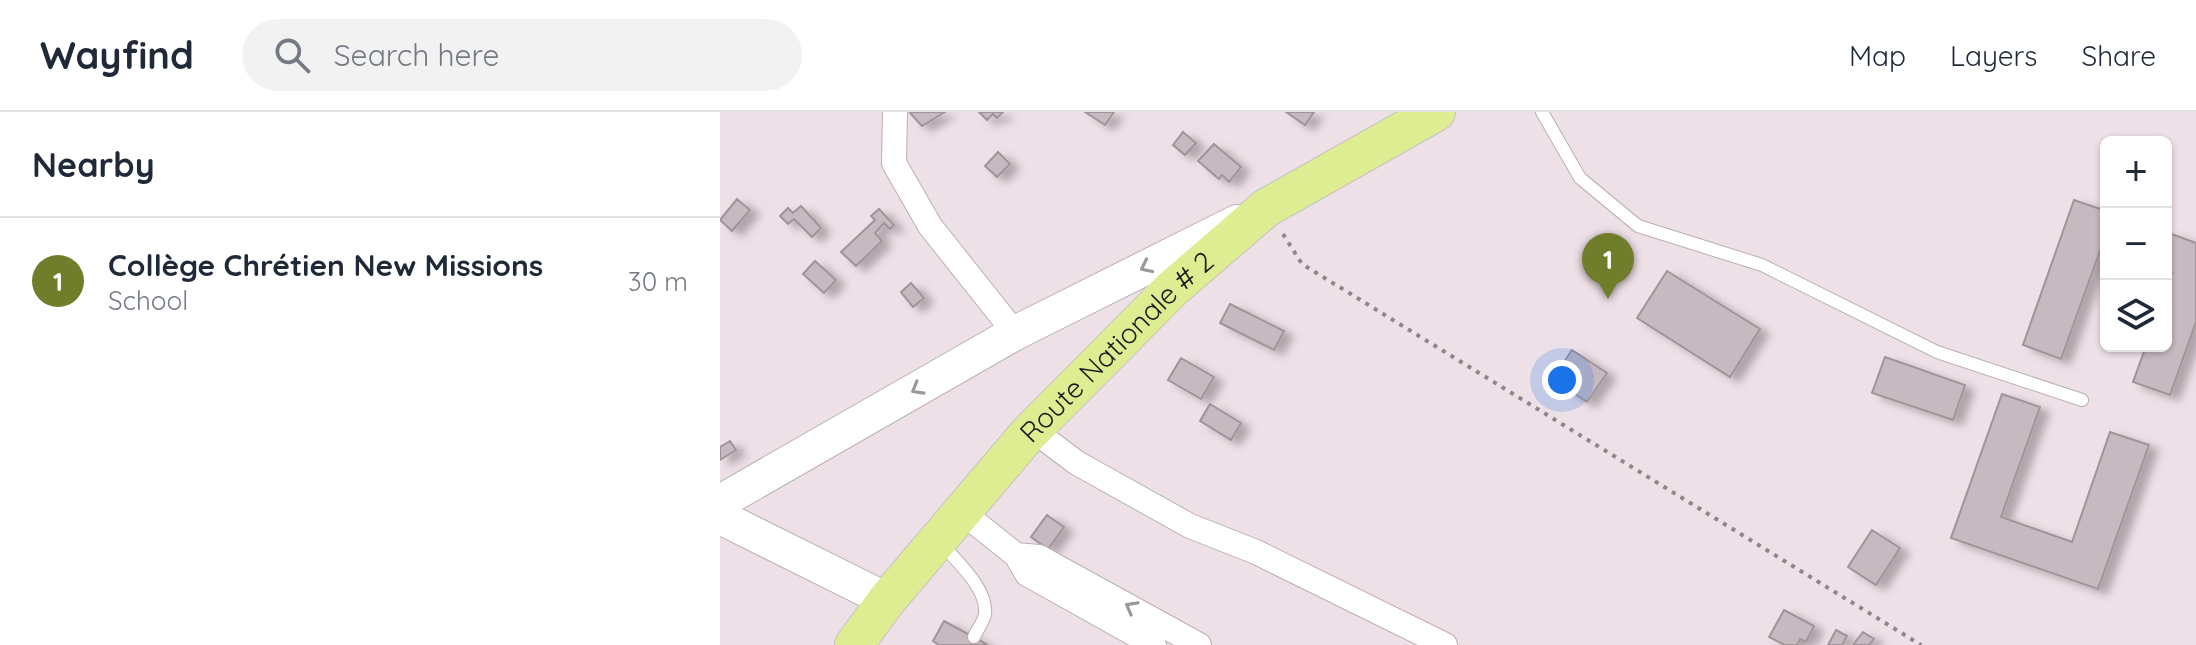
<!DOCTYPE html>
<meta charset="utf-8">
<style>
body{margin:0;font-family:Quicksand,sans-serif;background:#f2f2f3;color:#1f2937}
.controls{position:absolute;right:24px;top:24px;display:grid;overflow:hidden;border-radius:12px;box-shadow:0 2px 6px #0004}
.controls button{width:72px;height:72px;display:grid;place-items:center;padding:0;border:0;border-bottom:2px solid #e0e1e3;background:#fff;color:#1f2937;font:40px sans-serif}
.you{position:absolute;left:842px;top:268px;width:28px;height:28px;margin:-20px;border:6px solid #fff;border-radius:50%;background:#1a73e8;box-shadow:0 0 0 12px #1a73e833}
.badge{display:grid;place-items:center;width:52px;height:52px;border-radius:50%;background:#707e2b;color:#fff;font-size:26px;font-weight:700}
.pin{position:absolute;translate:-50% -66px;filter:drop-shadow(0 2px 4px #0008)}
.pin::after{content:'';position:absolute;top:42px;width:28px;height:24px;background:inherit;clip-path:polygon(0 0,100% 0,50% 100%)}
.list{margin:0;padding:0;list-style:none}
h2{display:flex;justify-content:space-between;align-items:center;height:104px;margin:0;padding:0 32px;font-size:34px}
h2 small{font-size:26px;font-weight:400;color:#747a83}
.list li{display:grid;grid-template-columns:52px 1fr auto;gap:24px;align-items:center;box-sizing:border-box;height:128px;padding:0 32px;border-top:2px solid #e0e1e3}
.list b{display:block;font-size:30px;white-space:nowrap}
.list p{margin:0;font-size:26px;white-space:nowrap;color:#747a83}
.list em{font-size:26px;font-style:normal;color:#747a83}
.icon{flex:none;width:44px;height:44px;fill:none;stroke:currentColor;stroke-width:2;stroke-linecap:round;stroke-linejoin:round}
.map{position:relative;flex:none;width:1476px;height:533px;overflow:hidden}
header{display:flex;align-items:center;gap:48px;box-sizing:border-box;height:112px;padding:0 40px;background:#fff;border-bottom:2px solid #e0e1e3}
header strong{font-size:38px}
nav{display:flex;gap:44px;margin-inline-start:auto;font-size:28px}
.search{width:560px;height:72px;background:#f2f2f3;display:flex;align-items:center;gap:20px;box-sizing:border-box;padding:0 28px;border-radius:44px;color:#747a83;font-size:30px}
main{display:flex}
aside{flex:1;background:#fff}
.map>svg:first-child{display:block}
.building{fill:#c6b9c0;stroke:#a0949a;stroke-width:2;filter:url(#shadow)}
.lines{fill:none;stroke-linecap:round;stroke-linejoin:round}
.service-casing{stroke:#bbaeb5;stroke-width:14}
.minor-casing{stroke:#bbaeb5;stroke-width:26}
.secondary-casing{stroke:#bbaeb5;stroke-width:36}
.primary-casing{stroke:#c5c3c4;stroke-width:40}
.path{stroke:#8f858a;stroke-width:4;stroke-dasharray:4 6;stroke-linecap:butt}
.service{stroke:#fff;stroke-width:12}
.minor{stroke:#fff;stroke-width:24}
.secondary{stroke:#fff;stroke-width:34}
.primary{stroke:#deed92;stroke-width:38}
.oneway{stroke:#9a9899}
.labels{text-anchor:middle;stroke-width:6;stroke-linejoin:round;paint-order:stroke}
.street-label{font-size:28px;fill:#1f1a1d;stroke:#fbedf5}
</style>
<header>
<strong>Wayfind</strong>
<div class="search"><svg class="icon" aria-label="search" viewBox="0 0 24 24"><circle cx="10" cy="10" r="6"/><path d="M15 15l6 6"/></svg>Search here</div>
<nav><a>Map</a><a>Layers</a><a>Share</a></nav>
</header>
<main>
<aside>
<h2>Nearby<small></small></h2>
<ul class="list">
<li><span class="badge">1</span><div><b>Collège Chrétien New Missions</b><p>School</p></div><em>30 m</em></li>
</ul>
</aside>
<div class="map">
<svg width="1476" height="533" viewBox="0 0 1476 533">
<defs>
<filter id="shadow"><feDropShadow dx="9" dy="5" stdDeviation="4" flood-color="#0004"/></filter>
</defs>
<rect width="100%" height="100%" fill="#eee0e7"/>
<path class="building" d="M225,0l-23,14 -12,-13 2,-1z
M259,0h24l-6,6 -4,-4 -6,6z
M365,0h29l-9,13z
M566,0h28l-9,13z
M463,20l13,11 -11,12 -12,-10z
M494,32l27,23 -12,15 -7,-7 -3,4 -21,-18z
M278,40l12,12 -13,13 -12,-11z
M17,87l13,11 -18,21 -12,-11z
M1354,88l32,11v39l-5,-2 -40,111 -38,-14z
M81,94l20,22 -9,9 -18,-18 -6,5 -8,-8 8,-8 5,5z
M159,97l15,16 -4,4 -6,-6 -9,10 7,8 -26,25 -15,-14 34,-32 -4,-4z
M1446,120l30,11v79l-26,73 -37,-13 13,-36h20v-58l6,-15 -6,-2z
M95,149l21,19 -12,13 -21,-19z
M947,159l93,58 -30,48 -93,-59z
M191,171l13,15 -11,9 -12,-15z
M510,192l54,27 -10,19 -54,-27z
M852,238l35,23 -20,29 -29,-19 10,-14 -6,-4z
M1165,245l80,28 -12,35 -81,-27z
M461,246l33,19 -13,22 -33,-19z
M1282,282l38,13 -39,110 71,25 38,-110 39,13 -51,144 -147,-51z
M490,292l31,19 -10,17 -31,-19z
M10,329l6,9 -16,10v-13z
M327,403l17,12 -16,22 -17,-12z
M1152,418l28,18 -24,37 -28,-18z
M1064,498l30,16 -8,16 -6,-3 -3,6h-12l-16,-8z
M224,509l44,24h-49l-6,-4z
M1116,518l11,6 -5,9h-14z
M1143,520l11,7 -5,6h-16z"/>
<g class="lines">
<g class="service-casing">
<path id="service" d="M822,0l38,66 58,48 124,39 175,87 145,48
M220,430c15,18 48,46 45,72 -1,7 -8,16 -11,23"/>
</g>
<g class="minor-casing">
<path id="minor" d="M175,0l-1,51 36,63 85,107
M308,322l13,2 36,27 113,63 66,26 189,93
M242,400l54,43 11,19 127,71
M296,443l23,2 160,88"/>
</g>
<g class="secondary-casing">
<path id="secondary" d="M0,390l295,-169 222,-111
M0,405l167,83"/>
</g>
<g class="primary-casing">
<g id="primary">
<path id="s1" d="M134,533l33,-45 141,-166 145,-146 93,-80 170,-96"/>
</g>
</g>
<path class="path" d="M563,122l19,30 619,381"/>
<use href="#service" class="service"/>
<use href="#minor" class="minor"/>
<use href="#secondary" class="secondary"/>
<use href="#primary" class="primary"/>
</g>
<defs><path id="oneway-chevron" d="M-2-3.5L2.5 0L-2 3.5" fill="none" stroke-width="1.6" stroke-linecap="round" stroke-linejoin="round" transform="scale(2)"/></defs>
<g class="oneway">
<use href="#oneway-chevron" transform="translate(426 155) rotate(154)"/>
<use href="#oneway-chevron" transform="translate(197 277) rotate(150)"/>
<use href="#oneway-chevron" transform="translate(411 495) rotate(-151)"/>
</g>
<g class="labels">
<g class="street-label">
<text dy="10" stroke="none"><textPath href="#s1" startOffset="398">Route Nationale # 2</textPath></text>
</g>
</g>
</svg>
<div class="controls">
<button>+</button>
<button>−</button>
<button><svg class="icon" aria-label="layers" viewBox="0 0 24 24"><path d="M12 4l9 5-9 5-9-5zM3 14l9 5 9-5"/></svg></button>
</div>
<div class="you"></div>
<div class="pin badge" style="left:888px;top:187px">1</div>
</div>
</main>
